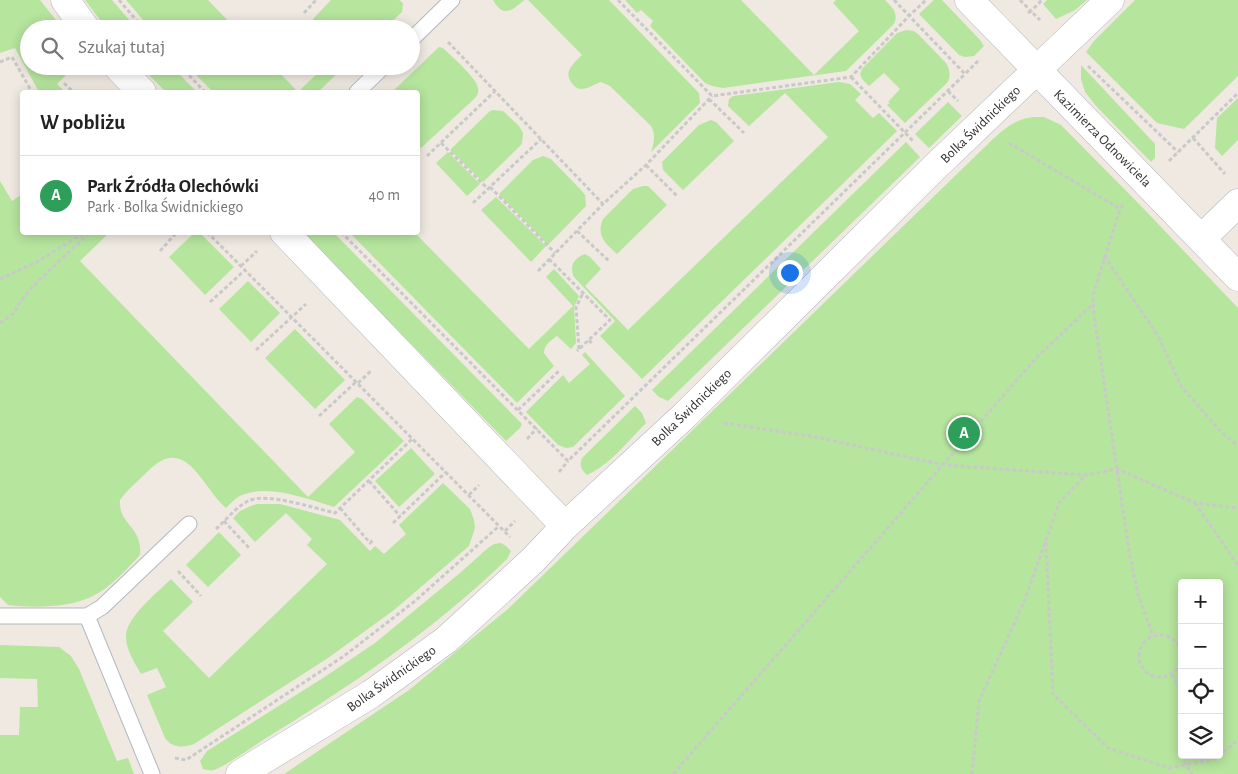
<!DOCTYPE html>
<html lang="pl">
<meta charset="utf-8">
<style>
body{margin:0;font-family:"Alegreya Sans",sans-serif;background:#f2f2f2;color:#222}
.controls{position:absolute;right:15px;bottom:15px;display:grid;overflow:hidden;border-radius:5px;box-shadow:0 2px 12px #0003}
.controls button{width:45px;height:45px;display:grid;place-items:center;padding:0;border:0;border-bottom:1px solid #e0e0e0;background:#fff;color:#222;font:25px sans-serif}
.you{position:absolute;left:789px;top:272px;width:18px;height:18px;margin:-12px;border:4px solid #fff;border-radius:50%;background:#1a73e8;box-shadow:0 0 0 8px #1a73e833}
.badge{display:grid;place-items:center;width:32px;height:32px;border-radius:50%;background:#d93025;color:#fff;font-size:16px;font-weight:700}
.pin{position:absolute;translate:-50% -50%;border:2px solid #fff;box-shadow:0 1px 5px #0006}
.list{margin:0;padding:0;list-style:none}
h2{display:flex;justify-content:space-between;align-items:center;height:65px;margin:0;padding:0 20px;font-size:21px}
h2 small{font-size:16px;font-weight:400;color:#767676}
.list li{display:grid;grid-template-columns:32px 1fr auto;gap:15px;align-items:center;box-sizing:border-box;height:80px;padding:0 20px;border-top:1px solid #e0e0e0}
.list b{display:block;font-size:19px;white-space:nowrap}
.list p{margin:0;font-size:16px;white-space:nowrap;color:#767676}
.list em{font-size:16px;font-style:normal;color:#767676}
.icon{flex:none;width:28px;height:28px;fill:none;stroke:currentColor;stroke-width:2;stroke-linecap:round;stroke-linejoin:round}
.map{position:relative;flex:none;width:1238px;height:774px;overflow:hidden}
.search{position:absolute;background:#fff;box-shadow:0 2px 12px #0003;left:20px;top:20px;width:400px;height:55px;display:flex;align-items:center;gap:12px;box-sizing:border-box;padding:0 18px;border-radius:28px;color:#767676;font-size:19px}
.panel{position:absolute;background:#fff;box-shadow:0 2px 12px #0003;left:20px;top:90px;width:400px;height:145px;border-radius:5px}
.map>svg:first-child{display:block}
.green{fill:#b6e59e;fill-rule:evenodd}
.lines{fill:none;stroke-linecap:round;stroke-linejoin:round}
.lane-casing{stroke:#b4b7c1;stroke-width:17}
.street-casing{stroke:#b4b7c1;stroke-width:29}
.path{stroke:#c9c9c9;stroke-width:3;stroke-dasharray:4 2.5;stroke-linecap:butt}
.lane{stroke:#fff;stroke-width:15}
.street{stroke:#fff;stroke-width:28}
.labels{text-anchor:middle;stroke-width:4;stroke-linejoin:round;paint-order:stroke}
.street-label{font-size:14px;fill:#2e2e2e;stroke:#fff}
</style>
<div class="map">
<svg width="1238" height="774" viewBox="0 0 1238 774">
<rect width="100%" height="100%" fill="#efe9e1"/>
<path class="green" d="M0,0h40l23,29h-34v37h46l-18,18 8,8h-26l-24,-44 -15,5z
M85,0h27l25,29h-30z
M126,0h82l28,29h-85z
M331,0h68l4,3 -1,9 -18,17h-62l-9,-10z
M493,0h31c-12,11 -21,18 -31,0z
M528,0h81l87,90 3,3 1,10 -49,49c3,-9 5,-17 0,-26l-41,-40 -9,-4c-7,2 -12,7 -20,7 -4,0 -7,-3 -10,-7 -8,-11 4,-20 11,-27z
M625,0h116l73,75 45,-44 -26,-28 3,-3h49c7,7 14,13 9,24l-48,47 -123,17 -11,-2 -7,-3 -55,-57 3,-5 -12,-11 -4,3z
M934,0h8l38,40 4,6 -10,10 -9,1 -6,-2 -40,-41z
M1047,0h40l-12,10 -19,9 -13,-15z
M1135,0h103v76l-54,53 -27,-6 -71,-71 8,-11z
M906,30l8,1 4,3 28,29c4,6 5,14 1,20l-42,40 -18,-18 3,-2 -2,-1 12,-13 -16,-16 -15,13 -7,-7 -2,-5 2,-5 35,-36z
M439,47l4,1c8,8 34,30 35,40 1,5 -1,8 -4,11l-53,49 -3,-3v-53h-26z
M1081,65l74,79v14l-4,4 -55,-56 -11,-14 -4,-13z
M140,66h31l26,26h-31z
M187,66h86l25,26 27,-26h20l-27,26h-105z
M839,82l11,2 11,10 -6,6 18,18 6,-5 18,18 -255,248 -42,-43 15,-15 -41,-44c-5,-11 0,-19 11,-23l5,3 11,12 -16,17 43,44 200,-193 -43,-44 -36,33 -21,-20 1,-7 4,-3z
M1238,98v42l-16,16 -7,-8 2,-30z
M948,102l14,14 -33,32 -14,-14z
M493,110l10,1 16,15 4,7 -1,10 -2,3 -37,36 -33,-32 40,-39z
M1033,117h11l17,8 81,82 96,101v466h-954l125,-84 99,-81 482,-467c13,-12 25,-23 43,-25zM1182,583h37v172h-37z
M711,120l5,2 18,19 -51,49 -20,-20 -1,-8 37,-37z
M906,142l14,15 -252,244 -9,-4 -7,-7z
M448,152l32,32 -13,12 -31,-33z
M543,156l8,3 30,31 4,5 1,11 -38,39 -49,-51 34,-34z
M0,181l12,20 10,-7v38l87,1 -29,28 228,236 47,-45 -26,-28 28,-27 5,2 42,42 -70,66c-26,-8 -63,-22 -89,-13 -8,2 -14,9 -19,14 -25,-21 -40,-76 -79,-36 -9,9 -20,18 -27,28 -2,25 23,26 20,55 -14,15 -29,32 -47,41 -24,12 -59,12 -85,9l-8,-8z
M643,186h5l19,19 -50,49c-12,-11 -21,-18 -14,-35l30,-30z
M496,197l50,49 -15,16 -50,-52z
M194,233h6l34,34 -29,28 -36,-38z
M303,233h31l185,188 3,3 -2,4 -14,13z
M350,233h65l114,116 44,-43 -27,-29 8,-8 25,27 -5,11 2,36 -5,6 -14,-13c-7,5 -13,9 -13,17l10,13 -37,37z
M248,281l32,32 -29,29 -32,-33z
M295,329l50,51 -30,29 -50,-51z
M585,352l40,44 -52,51 -7,1 -8,-3 -32,-33 37,-37 6,8 21,-19 -8,-9z
M635,406l7,7 4,10c-18,18 -35,41 -59,52 -6,-6 -8,-9 -5,-17z
M411,448l24,26 -36,33 -24,-26z
M443,483l27,26 4,11 1,8 -6,18 -75,64 -66,48 -134,86c-11,4 -22,4 -29,-6l-18,-43 19,-8 -9,-19 -16,6c-6,-11 -15,-24 -15,-37 -1,-19 32,-45 45,-58l22,23 -30,29 46,47 118,-114 -20,-19 5,-6 -26,-26 -31,29 -22,-24 7,-7 11,-5 6,-2h23l60,16 30,31 5,-5 9,8 22,-20 -7,-9z
M219,532l22,23 -33,32 -22,-22z
M501,543l5,3 5,5 -4,8c-73,71 -158,128 -244,181 -12,8 -36,25 -49,30 -3,1 -7,0 -11,-1l-3,-8 7,-10 116,-73 52,-35 85,-70 28,-25 6,-4z
M0,645l59,2 12,9 8,13 38,92 11,-3 6,16h-134v-39h19l1,-28h18l-1,-28 -37,-1z"/>
<g class="lines">
<g class="lane-casing">
<path id="lane" d="M411,40l41,-40
M357,92l27,-26
M0,616h87l15,-9 87,-83
M87,616l65,158"/>
</g>
<g class="street-casing">
<path id="street" d="M65,0l21,29
M969,0l269,277
M117,66l25,26
M284,232l281,294
M1201,239l37,-36
M240,774l131,-80 75,-54 87,-80 32,-34 119,-110 252,-250 174,-166"/>
</g>
<path class="path" d="M119,0l25,29
M618,0l94,96 139,-19 58,-61 17,-16
M894,0l71,74 15,-15
M1020,0l11,11 11,-11
M304,13l12,-13
M1028,13l3,-2 9,9
M448,42l155,162 43,-39 66,-69
M0,62l12,-5 20,35
M180,66l25,26
M1088,66l90,86
M851,77l62,64
M64,83l9,9
M948,91l10,10
M709,99l35,34
M1193,138l32,36
M441,143l47,46
M1009,143l111,66
M427,156l68,-65
M1169,161l69,-68
M646,165l32,32
M490,187l65,66
M473,203l68,-64
M1123,205l-3,4 -27,86 1,20 35,236 9,44 15,41
M577,231l33,31
M207,232l303,305
M341,232l227,229 397,-387
M160,251l17,-19
M1104,256l54,80 23,50 41,47 16,13
M549,259l61,61 -33,31
M241,266l16,-15
M538,271l65,-67
M0,279l37,-17 48,-30
M210,302l35,-32
M0,323l14,-10 6,-11 14,-17 56,-53
M589,340l4,5
M579,349l-3,-42 7,-14
M256,350l50,-46
M358,383l14,-13
M518,410l41,-39
M319,416l37,-34
M724,423l92,14 128,28 142,10 31,-6 78,34 43,5
M527,439l10,-11
M559,472l9,-11
M369,481l31,35
M469,495l10,-10
M1195,503l43,62
M340,508l30,35 3,-3
M224,521l26,28
M393,523l53,-51
M216,529c10,-9 19,-21 32,-28 18,-9 66,7 87,12l77,-74
M505,531l10,-10
M1046,542l7,152 55,54 61,20 46,-9 23,-19
M178,571l23,25
M1139 656a21 21 0 1 1 42 0a21 21 0 1 1-42 0Z
M1172,674l10,21
M1182,731l-2,17 2,6
M1182,755l4,10 6,9
M175,758l11,2 158,-104 71,-55 84,-75
M673,774l364,-417 56,-53
M972,774l7,-73 45,-99 35,-99 26,-27"/>
<use href="#lane" class="lane"/>
<use href="#street" class="street"/>
</g>
<g class="labels">
<g class="street-label">
<text transform="translate(980 124) rotate(-44)" y="5">Bolka Świdnickiego</text>
<text transform="translate(1103 138) rotate(45)" y="5">Kazimierza Odnowiciela</text>
<text transform="translate(691 407) rotate(-44)" y="5">Bolka Świdnickiego</text>
<text transform="translate(391 678) rotate(-35)" y="5">Bolka Świdnickiego</text>
</g>
</g>
</svg>
<div class="controls">
<button>+</button>
<button>−</button>
<button><svg class="icon" aria-label="locate" viewBox="0 0 24 24"><circle cx="12" cy="12" r="6"/><path d="M12 2v4M12 18v4M2 12h4M18 12h4"/></svg></button>
<button><svg class="icon" aria-label="layers" viewBox="0 0 24 24"><path d="M12 4l9 5-9 5-9-5zM3 14l9 5 9-5"/></svg></button>
</div>
<div class="you"></div>
<div class="pin badge" style="left:964px;top:433px;background:#2e9e5b">A</div>
<div class="search"><svg class="icon" aria-label="search" viewBox="0 0 24 24"><circle cx="10" cy="10" r="6"/><path d="M15 15l6 6"/></svg>Szukaj tutaj</div>
<section class="panel">
<h2>W pobliżu<small></small></h2>
<ul class="list">
<li><span class="badge" style="background:#2e9e5b">A</span><div><b>Park Źródła Olechówki</b><p>Park · Bolka Świdnickiego</p></div><em>40 m</em></li>
</ul>
</section>
</div>
